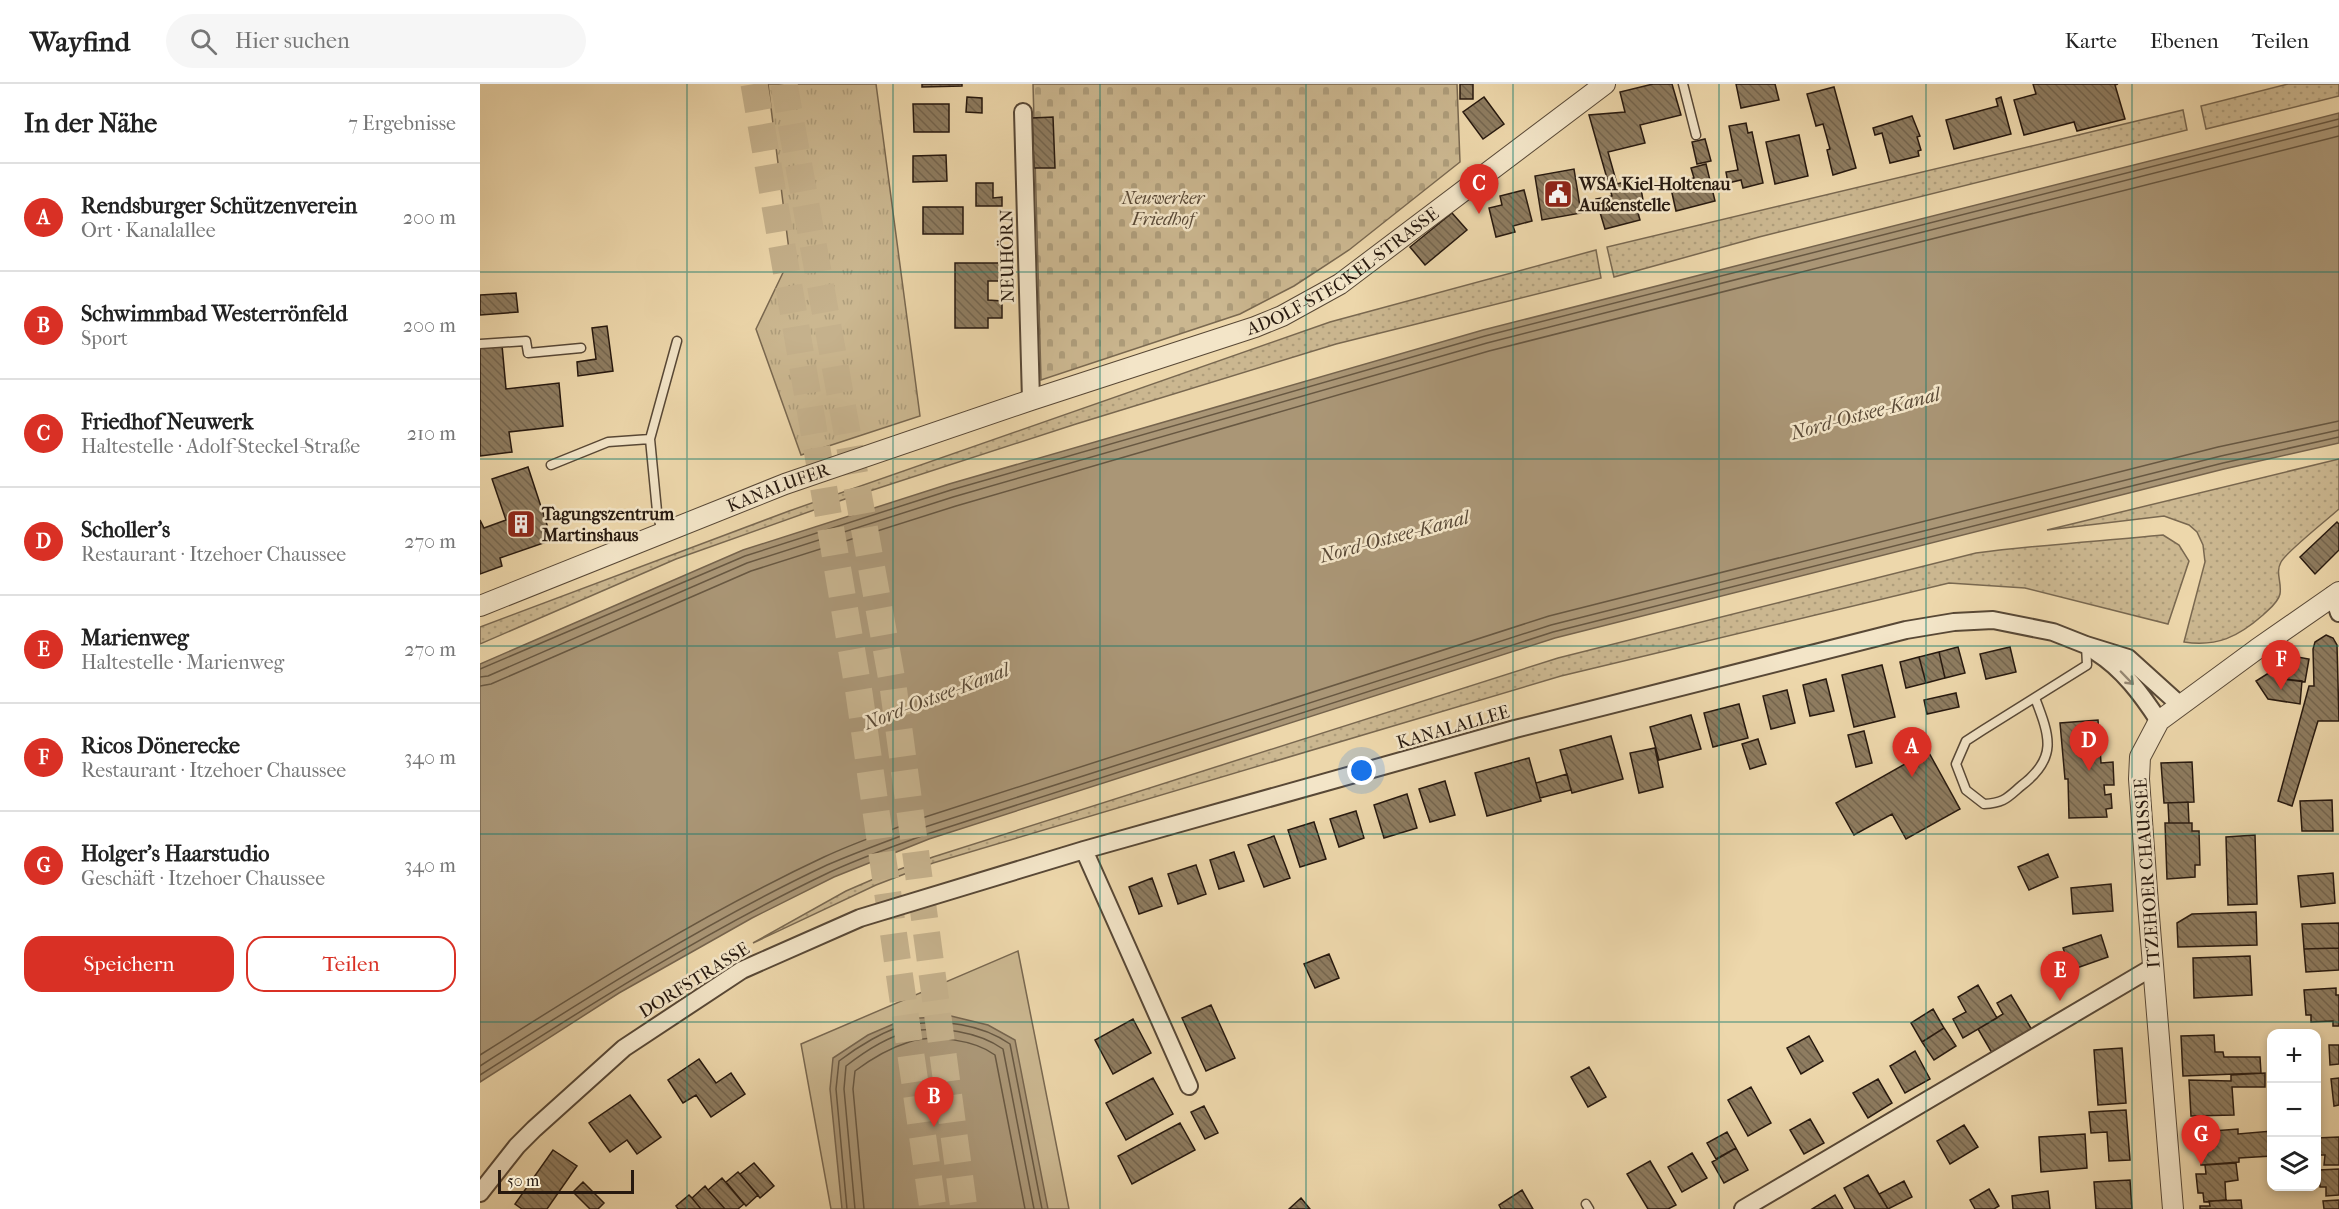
<!DOCTYPE html>
<html lang="de">
<meta charset="utf-8">
<style>
body{margin:0;font-family:"IM FELL French Canon",serif;background:#f6f6f6;color:#222}
.controls{position:absolute;right:18px;bottom:18px;display:grid;overflow:hidden;border-radius:12px;box-shadow:0 3px 9px #0003}
.controls button{width:54px;height:54px;display:grid;place-items:center;padding:0;border:0;border-bottom:2px solid #e0e0e0;background:#fff;color:#222;font:30px sans-serif}
.scale{position:absolute;left:18px;bottom:15px;width:136px;box-sizing:border-box;padding-left:6px;border:3px solid #27190f;border-top:0;font-size:16px;line-height:21px;white-space:nowrap;color:#27190f;-webkit-text-stroke:4px #f3e5c8;paint-order:stroke}
.you{position:absolute;left:882px;top:687px;width:21px;height:21px;margin:-15px;border:4px solid #fff;border-radius:50%;background:#1a73e8;box-shadow:0 0 0 9px #1a73e833}
.badge{display:grid;place-items:center;width:39px;height:39px;border-radius:50%;background:#d93025;color:#fff;font-size:20px;font-weight:700}
.pin{position:absolute;translate:-50% -50px;filter:drop-shadow(0 2px 3px #0008)}
.pin::after{content:'';position:absolute;top:32px;width:21px;height:18px;background:inherit;clip-path:polygon(0 0,100% 0,50% 100%)}
.list{margin:0;padding:0;list-style:none}
h2{display:flex;justify-content:space-between;align-items:center;height:78px;margin:0;padding:0 24px;font-size:26px}
h2 small{font-size:20px;font-weight:400;color:#767676}
.list li{display:grid;grid-template-columns:39px 1fr auto;gap:18px;align-items:center;box-sizing:border-box;height:108px;padding:0 24px;border-top:2px solid #e0e0e0}
.list b{display:block;font-size:22px;white-space:nowrap}
.list p{margin:0;font-size:20px;white-space:nowrap;color:#767676}
.list em{font-size:20px;font-style:normal;color:#767676}
.actions{display:flex;gap:12px;padding:18px 24px}
.actions a{flex:1;padding:14px 0;border:2px solid #d93025;border-radius:18px;text-align:center;font-size:21px;color:#d93025}
.actions .main{background:#d93025;color:#fff}
.icon{flex:none;width:33px;height:33px;fill:none;stroke:currentColor;stroke-width:2;stroke-linecap:round;stroke-linejoin:round}
.map{position:relative;flex:none;width:1859px;height:1125px;overflow:hidden}
header{display:flex;align-items:center;gap:36px;box-sizing:border-box;height:84px;padding:0 30px;background:#fff;border-bottom:2px solid #e0e0e0}
header strong{font-size:28px}
nav{display:flex;gap:33px;margin-inline-start:auto;font-size:21px}
.search{width:420px;height:54px;background:#f6f6f6;display:flex;align-items:center;gap:15px;box-sizing:border-box;padding:0 21px;border-radius:33px;color:#767676;font-size:22px}
main{display:flex}
aside{flex:1;background:#fff}
.map>svg:first-child{display:block}
.grass{fill:url(#grass-dots);stroke:#796850;stroke-width:1.5}
.cemetery{fill:url(#cemetery-stones);stroke:#796850;stroke-width:1.5}
.park{fill:url(#park-tufts);stroke:#796850;stroke-width:1.5}
.garden{fill:#cbb790;stroke:#796850;stroke-width:1.5}
.water{fill:#aa9676;stroke:#76644d;stroke-width:1.5}
.lines{fill:none;stroke-linecap:round;stroke-linejoin:round}
.shore{stroke:#685842;stroke-width:1.5}
.building{fill:url(#building-back-hatch);stroke:#27190f;stroke-width:1.5}
.trunk-tunnel{stroke:#c5b18c;stroke-width:27;stroke-dasharray:27 14;stroke-linecap:butt}
.service-casing{stroke:#584836;stroke-width:11}
.minor-casing{stroke:#584836;stroke-width:20}
.tertiary-casing{stroke:#584836;stroke-width:22}
.service{stroke:#f3e5c8;stroke-width:8}
.minor{stroke:#f3e5c8;stroke-width:16}
.tertiary{stroke:#f3e5c8;stroke-width:20}
.oneway{stroke:#978975}
.grid{fill:none;stroke:#0f766e;stroke-width:1.5;stroke-opacity:0.55}
.labels{text-anchor:middle;stroke-width:5;stroke-linejoin:round;paint-order:stroke}
.poi-label{font-size:18px;font-weight:bold;fill:#27190f;stroke:#f3e5c8;text-anchor:start}
.park-label{font-size:18px;font-style:italic;fill:#584836;stroke:#f3e5c8}
.street-label{font-size:18px;fill:#27190f;stroke:#f3e5c8}
.water-label{font-size:20px;font-style:italic;fill:#5b4b38;stroke:#f3e5c8}
</style>
<header>
<strong>Wayfind</strong>
<div class="search"><svg class="icon" aria-label="search" viewBox="0 0 24 24"><circle cx="10" cy="10" r="6"/><path d="M15 15l6 6"/></svg>Hier suchen</div>
<nav><a>Karte</a><a>Ebenen</a><a>Teilen</a></nav>
</header>
<main>
<aside>
<h2>In der Nähe<small>7 Ergebnisse</small></h2>
<ul class="list">
<li><span class="badge">A</span><div><b>Rendsburger Schützenverein</b><p>Ort · Kanalallee</p></div><em>200 m</em></li>
<li><span class="badge">B</span><div><b>Schwimmbad Westerrönfeld</b><p>Sport</p></div><em>200 m</em></li>
<li><span class="badge">C</span><div><b>Friedhof Neuwerk</b><p>Haltestelle · Adolf-Steckel-Straße</p></div><em>210 m</em></li>
<li><span class="badge">D</span><div><b>Scholler's</b><p>Restaurant · Itzehoer Chaussee</p></div><em>270 m</em></li>
<li><span class="badge">E</span><div><b>Marienweg</b><p>Haltestelle · Marienweg</p></div><em>270 m</em></li>
<li><span class="badge">F</span><div><b>Ricos Dönerecke</b><p>Restaurant · Itzehoer Chaussee</p></div><em>340 m</em></li>
<li><span class="badge">G</span><div><b>Holger's Haarstudio</b><p>Geschäft · Itzehoer Chaussee</p></div><em>340 m</em></li>
</ul>
<div class="actions"><a class="main">Speichern</a><a>Teilen</a></div>
</aside>
<div class="map">
<svg width="1859" height="1125" viewBox="0 0 1859 1125">
<defs>
<pattern id="grass-dots" width="8" height="8" patternUnits="userSpaceOnUse" patternTransform="scale(1.5)"><rect width="8" height="8" fill="#cbb790"/><path d="M2 2h.1M6 6h.1" fill="none" stroke="#ae9d7b" stroke-width="1.8" stroke-linecap="round"/></pattern>
<pattern id="cemetery-stones" width="16" height="16" patternUnits="userSpaceOnUse" patternTransform="scale(1.5)"><rect width="16" height="16" fill="#cbb790"/><path d="M2 7V4a2 2 0 0 1 4 0v3zM10 15v-3a2 2 0 0 1 4 0v3z" fill="#ae9d7b"/></pattern>
<pattern id="park-tufts" width="24" height="20" patternUnits="userSpaceOnUse" patternTransform="scale(1.5)"><rect width="24" height="20" fill="#cbb790"/><path d="M3 7l-1-3M5 7V3M7 7l1-3M15 17l-1-3M17 17v-4M19 17l1-3" fill="none" stroke="#ae9d7b"/></pattern>
<pattern id="building-back-hatch" width="6" height="6" patternUnits="userSpaceOnUse" patternTransform="scale(1.5)"><rect width="6" height="6" fill="#8e7c60"/><path d="M-1 5l2 2M0 0l6 6M5-1l2 2" fill="none" stroke="#74654e"/></pattern>
</defs>
<rect width="100%" height="100%" fill="#edd7ab"/>
<filter id="stains"><feTurbulence type="fractalNoise" baseFrequency=".00333" numOctaves="4"/><feColorMatrix values="0 0 0 0 .2 0 0 0 0 .09 0 0 0 0 .02 0 0 0 .5 -.17"/></filter>
<radialGradient id="worn" r=".72"><stop offset=".6" stop-color="#630" stop-opacity="0"/><stop offset="1" stop-color="#630" stop-opacity=".3"/></radialGradient>
<path class="grass" d="M1808,0h51v12l-133,33 -5,-23z
M1703,26l4,20 -428,107 -145,40 -7,-30z
M1116,166l5,28 -265,66 -260,80 -231,75 -169,60 -196,85v-17l309,-116 541,-189z
M1859,375v50c-11,10 -53,43 -58,53 -6,11 1,20 -1,32 -2,9 -11,15 -17,21 -25,22 -46,32 -79,27l21,-80 -2,-17 -6,-13 -8,-7 -25,-9 -117,14z
M1683,451l16,10 10,16 -21,63 -143,-36 -76,-5 -388,93 -628,187 -57,22 -123,58 93,-52 30,-13 57,-21 625,-199 418,-105c62,-8 125,-12 187,-18z"/>
<path class="cemetery" d="M553,0h424l3,78 -111,88 -55,36 -54,28 -199,66z"/>
<path class="park" d="M288,0h108l44,332 -119,39 -45,-126 34,-71z"/>
<path class="garden" d="M538,867l51,258h-238l-30,-165z"/>
<path class="water" d="M1859,29v330l-115,26 -669,169 -626,201 -95,38 -82,41 -133,75 -139,89v-418l263,-114 206,-66 534,-154z
M471,932l37,9 27,15 33,169h-206l-12,-120 3,-31 35,-23 37,-16z"/>
<g class="lines">
<path class="shore" d="M0,585l265,-113 206,-66 534,-154 854,-217
M0,593l8,-1 259,-113 206,-66 534,-154 852,-217
M0,602l11,-2 260,-113 205,-65 533,-155 850,-215
M0,971c112,-71 224,-142 344,-198 32,-15 65,-26 98,-39l627,-202 669,-169 121,-26
M0,982c113,-72 226,-144 347,-201 32,-14 66,-26 98,-38l626,-202 670,-169 118,-26
M0,991c114,-73 228,-145 350,-203 32,-15 65,-26 97,-38l626,-202 670,-169 116,-26
M367,1125l-11,-120 3,-28c17,-13 48,-33 69,-36 35,-6 73,-1 102,19l32,165
M375,1125l-11,-120 2,-23c18,-14 41,-29 62,-34 30,-7 71,0 95,17l31,160
M384,1125l-11,-120 2,-18c16,-12 35,-23 54,-29 24,-8 66,-2 86,13l30,154"/>
</g>
<path class="building" d="M442,0h40v2l-40,1z
M980,0h13v15h-13z
M1173,0h19l9,31 -41,10 5,18 -37,9 9,32 22,-6 4,22 -8,2 5,18 -35,9 -9,-30 16,-3 -23,-81 36,-3 -5,-20z
M1256,0h39l4,16 -38,8z
M1553,0h85l-3,1 10,34 -48,12 -3,-9 -50,13 -10,-35 22,-6z
M1354,3l22,81 -23,7 -6,-25 3,-1 -7,-25 -7,2 -9,-32z
M487,13l15,1v15l-16,-1z
M1004,13l20,27 -21,15 -20,-27z
M1521,13l10,37 -57,15 -8,-29 52,-14 -2,-7z
M433,20h36v28h-35z
M1432,32l8,20 -3,1 4,13 -3,1 1,5 -29,7 -8,-30 -7,2 -2,-7z
M573,33l2,51h-21l-2,-50z
M1266,39l2,10 4,-1 11,51 -20,5 -2,-8 -13,3 -2,-11 12,-2 -9,-44z
M1319,51l9,41 -33,8 -9,-42z
M1225,55l6,22 -14,3 -5,-22z
M466,71l1,26 -34,1v-26z
M1226,80l9,37 -39,10 -6,-27 24,-6 -3,-10z
M1094,85l7,44 -39,7 -7,-44z
M496,99h17v15l9,-1v9h-26z
M1044,106l8,31 -19,5 2,6 -19,5 -7,-29 13,-3 -2,-9z
M443,123h40v27h-40z
M972,129l15,17 -42,35 -15,-18z
M475,179h45v18h-12v19l14,1v17h-14v10h-33z
M36,209l2,19 -38,3v-20z
M127,242l6,45 -35,5 -1,-14 19,-3 -4,-31z
M22,261l4,44 53,-6 4,43 -54,6 3,20 -32,4v-108z
M48,383l24,73 -52,18 2,8 -22,8v-54l4,8 22,-8 -14,-41z
M1857,438l2,2v26l-24,24 -15,-17z
M1846,551l7,3 4,7 2,76h-21l-26,85 -14,-5 31,-115h5l-1,-37 2,-7z
M1478,563l7,26 -20,5 -6,-26z
M1530,563l6,25 -30,7 -6,-25z
M1459,568l6,26 -19,5 -7,-26z
M1812,572l17,3 -4,23 -22,-3 -8,-10z
M1439,573l7,26 -20,5 -6,-26z
M1402,581l13,52 -41,10 -12,-52z
M1795,585l8,10 19,2 -2,23 -32,-5 -12,-18z
M1346,595l8,32 -24,5 -7,-31z
M1307,606l8,33 -24,6 -8,-33z
M1476,609l3,14 -32,7 -3,-14z
M1259,620l9,34 -35,9 -9,-34z
M1211,631l10,34 -42,11 -9,-33z
M1618,636l3,43 12,-1 1,23h-10l1,10 6,-1 1,14 -6,1 1,8 -38,1 -1,-39h-3l-5,-56z
M1384,647l8,32 -16,4 -8,-32z
M1131,652l12,43 -51,14 -12,-43z
M1278,655l8,25 -16,5 -8,-25z
M1175,664l8,39 -24,6 -9,-40z
M1448,667l32,58 -54,30 -14,-25 -38,21 -18,-32z
M1049,674l12,43 -54,15 -12,-43z
M1712,678l2,40 -30,1 -3,-40z
M1087,690l4,16 -31,8 -4,-15z
M965,697l10,34 -25,7 -11,-33z
M927,710l10,34 -33,10 -10,-33z
M1852,716l1,31h-31l-2,-30z
M1708,718l1,21h-20l-1,-20z
M876,727l8,27 -25,9 -9,-28z
M834,738l12,37 -26,8 -12,-37z
M1685,739h27v8h7l1,34h-5v12l-28,2z
M1775,751l2,69 -29,1 -2,-68z
M794,752l16,42 -26,9 -16,-42z
M754,768l10,29 -25,8 -9,-29z
M1568,770l10,23 -29,13 -11,-23z
M716,781l10,29 -28,10 -10,-30z
M1853,789l2,30 -34,4 -3,-31z
M672,794l10,28 -23,8 -10,-27z
M1631,800l2,27 -40,3 -2,-26z
M1776,828l1,33 -79,2 -1,-24 15,-9z
M1859,839v25l-35,1 -2,-25z
M1621,851l7,22 -37,13 -8,-22z
M1859,864v22l-33,2 -2,-23z
M849,870l10,24 -24,10 -11,-24z
M1770,872l2,39 -58,3 -1,-40z
M1498,901l19,33 -34,20 -10,-19 13,-7 -8,-15z
M1856,904v7h3v31h-6v-5l-22,1v-7h-5l-2,-25z
M1531,911l21,35 -40,23 -14,-24 25,-15 -6,-11z
M731,921l24,53 -29,13 -24,-53z
M1453,925l11,19 -22,14 -11,-19z
M653,935l18,34 -38,21 -18,-34z
M1464,944l12,18 -22,14 -12,-18z
M1734,951l1,17h8l1,5h36l1,16 -78,3 -2,-40z
M1329,952l14,25 -22,13 -14,-26z
M1849,961h10v19l-9,1z
M1642,964l4,55 -28,2 -4,-55z
M1435,967l15,28 -25,14 -15,-27z
M219,975l17,24 15,-10 14,21 -34,23 -15,-22 -13,8 -15,-23z
M1109,983l17,30 -18,10 -17,-30z
M1785,989v14h-33l2,28 -43,1 -2,-36 42,1v-6z
M673,994l20,36 -47,26 -20,-37z
M1859,994v27l-5,1 -3,-27z
M1398,995l14,24 -24,15 -15,-25z
M1271,1003l20,36 -23,13 -20,-36z
M150,1011l31,42 -24,17 -10,-14 -17,12 -21,-29z
M724,1022l14,27 -13,6 -14,-27z
M1646,1026l4,50 -21,1 -2,-29 -16,1 -2,-21z
M1330,1035l14,24 -20,11 -14,-24z
M700,1039l15,27 -63,34 -14,-28z
M1484,1041l14,22 -28,17 -13,-23z
M1758,1045v5l34,-3v25l-33,2v4l-38,3 -1,-33z
M1247,1048l9,16 -20,11 -9,-16z
M1605,1050l2,34 -46,4 -2,-35z
M1859,1053v28h-15l1,-10h-9v-17z
M1256,1064l12,22 -24,13 -12,-21z
M73,1066l24,16 -30,43h-25l-7,-5z
M1212,1069l15,25 -25,14 -14,-25z
M1170,1077l26,44 -8,4h-20l-21,-35z
M274,1079l20,23 -14,12 -20,-24z
M1756,1079l2,17 -13,2 1,18 -22,2 -1,-9h-5l-2,-19h10l-1,-9z
M1859,1085v26l-13,1v-9h-6l-1,-17z
M258,1088l20,23 -12,11 -20,-24z
M1388,1091l11,19 9,15h-33l-11,-21z
M242,1094l22,26 -6,5h-13l-17,-19z
M1650,1096l2,29h-36l-2,-27z
M1424,1097l8,16 -24,12 -9,-15z
M103,1098l21,21 -6,6h-8l-17,-17z
M225,1102l3,4 17,19h-24l-9,-11z
M1509,1105l10,17 -5,3h-19l-5,-9z
M1042,1106l11,19h-32l-2,-4z
M1568,1107l2,18h-37l-1,-13z
M209,1111l3,3 9,11h-23l-2,-3z
M1355,1111l8,14h-31z
M821,1114l9,11h-21z
M1761,1116l1,9h-42v-3h10l-1,-5z
M1859,1116v9h-15l-1,-8z"/>
<g class="lines">
<path class="trunk-tunnel" d="M274,0l105,609 74,516
M304,0l109,602 71,523"/>
<g class="service-casing">
<path id="service" d="M1203,0l13,51
M0,260l46,-3 2,12 53,-5
M71,381l57,-23 42,-3
M182,449l-5,-22 -7,-72 27,-98
M1555,614c15,39 23,60 -14,88 -14,12 -17,17 -37,18l-18,-14 -10,-26 10,-23 17,-11 104,-65 -1,-20
M1106,1120l3,5"/>
</g>
<g class="minor-casing">
<path id="minor" d="M543,28l8,288
M1853,511l6,18
M1616,568c27,17 46,43 63,69
M604,766l105,236
M0,1109l37,-47 17,-17 90,-81 118,-78 118,-52 224,-68 431,-121 391,-99 48,-8 39,-2 60,12 33,13 42,13 52,47
M1263,1125l410,-242"/>
</g>
<g class="tertiary-casing">
<g id="tertiary">
<path id="s1" d="M0,522l305,-122 246,-84 224,-73 27,-11 58,-32 265,-200"/>
<path d="M1693,1125l-25,-305 -9,-125 1,-22 19,-36 98,-72 82,-57"/>
</g>
</g>
<use href="#service" class="service"/>
<use href="#minor" class="minor"/>
<use href="#tertiary" class="tertiary"/>
</g>
<defs><path id="oneway-shaft" d="M-6 0H5M1.5-3L5.5 0L1.5 3" fill="none" stroke-width="1.6" stroke-linecap="round" stroke-linejoin="round" transform="scale(1.5)"/></defs>
<use class="oneway" href="#oneway-shaft" transform="translate(1647 594) rotate(46)"/>
<path class="grid" d="M207,0v1125M413,0v1125M620,0v1125M826,0v1125M1033,0v1125M1239,0v1125M1446,0v1125M1652,0v1125M0,188h1859M0,375h1859M0,562h1859M0,750h1859M0,938h1859"/>
<defs>
<g id="civic-square" transform="scale(1.5)"><rect x="-9" y="-9" width="18" height="18" rx="4" fill="#8f2418" stroke="#f3e5c8"/><path d="M-.6-6.5H3V-4.5H.6V-3L4-1V1h2V6H-6V1h2V-1L-.6-3ZM-1.2 2.5V6h2.4V2.5Z" fill="#fff"/></g>
<g id="building-square" transform="scale(1.5)"><rect x="-9" y="-9" width="18" height="18" rx="4" fill="#8f2418" stroke="#f3e5c8"/><path d="M-4-6H4V6H1V3H-1V6H-4ZM-2.5-4.3h1.7v1.8h-1.7ZM.8-4.3h1.7v1.8H.8ZM-2.5-1h1.7V.8h-1.7ZM.8-1h1.7V.8H.8Z" fill="#fff"/></g>
</defs>
<g fill-rule="evenodd">
<use href="#civic-square" x="1078" y="110"/>
<use href="#building-square" x="41" y="440"/>
</g>
<g class="labels">
<g class="poi-label">
<text x="1099" y="106">WSA Kiel-Holtenau<tspan x="1099" dy="21">Außenstelle</tspan></text>
<text x="62" y="436">Tagungszentrum<tspan x="62" dy="21">Martinshaus</tspan></text>
</g>
<g class="park-label">
<text x="683" y="120">Neuwerker<tspan x="683" dy="21">Friedhof</tspan></text>
</g>
<g class="street-label">
<text transform="translate(527 172) rotate(-91)" y="6">NEUHÖRN</text>
<text dy="6" stroke="none"><textPath href="#s1" startOffset="928">ADOLF-STECKEL-STRASSE</textPath></text>
<text dy="6" stroke="none"><textPath href="#s1" startOffset="321">KANALUFER</textPath></text>
<text transform="translate(973 643) rotate(-16)" y="6">KANALALLEE</text>
<text transform="translate(1667 789) rotate(-94)" y="6">ITZEHOER CHAUSSEE</text>
<text transform="translate(214 896) rotate(-32)" y="6">DORFSTRASSE</text>
</g>
<g class="water-label">
<text transform="translate(1385 329) rotate(-15)" y="7">Nord-Ostsee-Kanal</text>
<text transform="translate(914 452) rotate(-15)" y="7">Nord-Ostsee-Kanal</text>
<text transform="translate(456 612) rotate(-21)" y="7">Nord-Ostsee-Kanal</text>
</g>
</g>
<rect width="100%" height="100%" filter="url(#stains)"/>
<rect width="100%" height="100%" fill="url(#worn)"/>
</svg>
<div class="controls">
<button>+</button>
<button>−</button>
<button><svg class="icon" aria-label="layers" viewBox="0 0 24 24"><path d="M12 4l9 5-9 5-9-5zM3 14l9 5 9-5"/></svg></button>
</div>
<div class="scale">50 m</div>
<div class="you"></div>
<div class="pin badge" style="left:1432px;top:693px">A</div>
<div class="pin badge" style="left:454px;top:1043px">B</div>
<div class="pin badge" style="left:999px;top:130px">C</div>
<div class="pin badge" style="left:1609px;top:687px">D</div>
<div class="pin badge" style="left:1580px;top:917px">E</div>
<div class="pin badge" style="left:1801px;top:606px">F</div>
<div class="pin badge" style="left:1721px;top:1081px">G</div>
</div>
</main>
